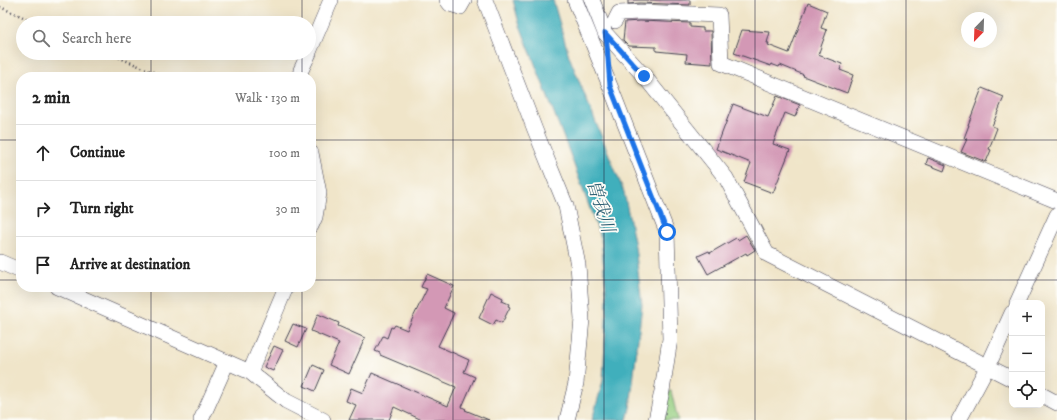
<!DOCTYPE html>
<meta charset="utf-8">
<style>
body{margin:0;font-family:"IM FELL DW Pica","Noto Serif JP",serif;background:#f6f6f6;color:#222}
.controls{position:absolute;right:12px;bottom:12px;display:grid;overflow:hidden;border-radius:8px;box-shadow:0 4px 16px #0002}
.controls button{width:36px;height:36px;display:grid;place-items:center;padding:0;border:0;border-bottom:1px solid #e0e0e0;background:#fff;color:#222;font:20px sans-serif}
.compass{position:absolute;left:961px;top:12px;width:36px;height:36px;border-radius:50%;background:#fff;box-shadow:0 4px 16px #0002;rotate:203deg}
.stop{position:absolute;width:12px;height:12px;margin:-9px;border:3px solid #1a73e8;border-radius:50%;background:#fff}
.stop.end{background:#1a73e8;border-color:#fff;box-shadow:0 1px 4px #0008}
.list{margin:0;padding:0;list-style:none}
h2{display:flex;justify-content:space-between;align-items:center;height:52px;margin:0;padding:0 16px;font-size:17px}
h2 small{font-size:13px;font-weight:400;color:#767676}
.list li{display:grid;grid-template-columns:26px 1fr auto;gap:12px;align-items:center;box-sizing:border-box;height:56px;padding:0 16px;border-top:1px solid #e0e0e0}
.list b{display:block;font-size:15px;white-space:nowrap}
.list em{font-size:13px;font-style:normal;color:#767676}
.icon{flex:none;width:22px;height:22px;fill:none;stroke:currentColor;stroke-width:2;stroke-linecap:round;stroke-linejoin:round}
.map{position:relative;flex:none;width:1057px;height:420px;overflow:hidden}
.search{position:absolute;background:#fff;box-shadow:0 4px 16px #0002;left:16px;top:16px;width:300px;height:44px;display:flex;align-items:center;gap:10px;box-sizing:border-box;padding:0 14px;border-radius:22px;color:#767676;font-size:15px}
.panel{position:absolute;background:#fff;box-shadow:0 4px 16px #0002;left:16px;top:72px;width:300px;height:220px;border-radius:16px}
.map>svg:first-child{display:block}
.green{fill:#96cf81;stroke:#5c785e}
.water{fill:#40afbc;stroke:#31687c}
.building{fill:#d398b5}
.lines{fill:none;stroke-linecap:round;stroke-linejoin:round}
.minor-casing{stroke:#413f50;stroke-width:16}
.path{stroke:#413f50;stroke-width:2.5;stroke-dasharray:1 3;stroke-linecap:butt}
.minor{stroke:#fff;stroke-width:15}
.route{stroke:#1a73e8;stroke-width:5}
.grid{fill:none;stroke:#22223b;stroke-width:1;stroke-opacity:0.55}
.labels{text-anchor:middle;stroke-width:3.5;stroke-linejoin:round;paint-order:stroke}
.water-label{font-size:18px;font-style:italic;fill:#306175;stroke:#fdfcf7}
</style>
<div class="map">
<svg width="1057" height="420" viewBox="0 0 1057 420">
<rect width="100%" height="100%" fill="#fdfcf7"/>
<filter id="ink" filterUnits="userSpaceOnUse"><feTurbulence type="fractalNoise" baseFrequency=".025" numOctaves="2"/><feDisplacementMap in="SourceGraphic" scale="8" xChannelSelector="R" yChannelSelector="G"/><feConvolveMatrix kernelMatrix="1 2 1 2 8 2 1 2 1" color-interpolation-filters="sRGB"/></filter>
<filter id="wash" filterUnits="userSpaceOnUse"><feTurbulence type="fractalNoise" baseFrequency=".012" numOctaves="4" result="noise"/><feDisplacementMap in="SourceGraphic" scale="16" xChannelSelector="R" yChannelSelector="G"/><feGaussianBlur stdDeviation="0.9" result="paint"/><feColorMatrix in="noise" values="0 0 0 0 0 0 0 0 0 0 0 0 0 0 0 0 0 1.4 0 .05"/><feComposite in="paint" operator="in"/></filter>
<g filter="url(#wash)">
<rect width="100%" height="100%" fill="#f0e5c9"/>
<path class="green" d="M669,391h2l7,29h-15z"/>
<path class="water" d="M513,0h40l16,56 55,136 11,54 7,59 -12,103 -3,12h-35l11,-39 4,-81 -6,-61 -31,-85 -51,-131z"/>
<g id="blocks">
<path class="building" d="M628,0h62v5l-50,-2 -12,1z
M808,3l19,8 -6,17 6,2 -9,25 24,9 -2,6 13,5 -6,18 -44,-17 1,-1 -24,-10 -1,2 -8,-3v2l-37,-13 8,-23 28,2 -3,11h2l-1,2 21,8z
M640,21l50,2v4l13,1v3h8l1,33 -26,-2 1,-8 -31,-3v-4l-27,-1 -6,-6 2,-18z
M982,88l22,9 -12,29 5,2 -8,21 2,1 -5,12 -25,-10 6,-13 -3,-1 5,-13h-1z
M777,96l23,9 -5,12 -10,-4 -12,31 17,6 -17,43 -29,-11 7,-19 -35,-14 17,-45 35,13z
M928,158l18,7 -2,6 -18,-7z
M746,235l9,15 -8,5 -1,-2 -38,21 -10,-18 11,-5 1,2 26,-15 2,2z
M427,274l27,12 -10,22 10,5 -16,33 31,14 -5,12 11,5 -13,30 4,2 -1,1 24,10h-67l-28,-13 -5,13h-40l7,-15 -10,-4 5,-13 12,5 9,-20 76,33 8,-19 -76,-32v-2l-5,-2 8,-15 4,2 4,-11 2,1 2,-3 12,5 20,-41 -6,-2z
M491,292l12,6 -1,3 7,3 -1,2 2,1 -8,16 -6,-3 -3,5 -14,-7z
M318,314l21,9 -1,3 27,12 -16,36 -20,-9 10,-22 -28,-12z
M293,324l13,5 -8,18 -13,-6z
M274,346l9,4 -10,21 -9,-4z
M313,365l11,5 -9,21 -11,-5z"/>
</g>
</g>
<g filter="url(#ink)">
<use href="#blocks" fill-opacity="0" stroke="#413f50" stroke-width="1"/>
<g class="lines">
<g class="minor-casing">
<path id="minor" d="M447,0l3,4 10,3 4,-7
M485,0l50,130 31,76 12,59 4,54 -6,64 -9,37
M575,0l35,86 57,146 3,107 -8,52 -6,29
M592,0l13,33 39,43 82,102 41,76 245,125
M615,21l4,-8 21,-1 79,3 2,48 336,138
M309,52l22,-52
M300,77l1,-7 8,-17
M311,153l8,40 -4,24 -4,9
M0,262l21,9
M57,287l193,85 36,29 37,19
M1017,303l40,-88
M250,372l36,-85
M1042,395l15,8
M201,420l26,-58
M959,420l29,-54 24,-53"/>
</g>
<path class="path" d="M0,7l37,16
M108,53l57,24"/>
<use href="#minor" class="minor"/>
</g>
</g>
<g class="lines" filter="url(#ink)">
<path class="route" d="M644,76l-39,-43 2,12 3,41 57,146"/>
</g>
<path class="grid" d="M151,0v23M302,0v23M453,0v420M604,0v420M755,0v420M906,0v420M151,53v24M302,53v24M0,140h21M311,140h746M0,280h21M311,280h746M151,287v133M302,287v133"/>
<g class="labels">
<g class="water-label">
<text transform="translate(601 206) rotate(73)" y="6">曽我川</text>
</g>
</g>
</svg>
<div class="controls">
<button>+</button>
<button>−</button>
<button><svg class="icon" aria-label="locate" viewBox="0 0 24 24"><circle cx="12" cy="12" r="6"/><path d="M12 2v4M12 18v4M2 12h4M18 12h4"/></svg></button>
</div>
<svg class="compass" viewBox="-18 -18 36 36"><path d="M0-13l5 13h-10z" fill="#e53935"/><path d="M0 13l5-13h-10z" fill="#767676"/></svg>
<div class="stop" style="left:667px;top:232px"></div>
<div class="stop end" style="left:644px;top:76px"></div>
<div class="search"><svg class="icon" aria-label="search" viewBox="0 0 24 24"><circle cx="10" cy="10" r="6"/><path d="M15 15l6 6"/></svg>Search here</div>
<section class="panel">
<h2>2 min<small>Walk · 130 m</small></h2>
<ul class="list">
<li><svg class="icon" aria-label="ahead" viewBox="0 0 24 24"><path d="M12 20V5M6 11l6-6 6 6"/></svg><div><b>Continue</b></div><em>100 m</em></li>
<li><svg class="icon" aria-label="right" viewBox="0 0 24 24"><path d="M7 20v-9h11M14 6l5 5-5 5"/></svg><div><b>Turn right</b></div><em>30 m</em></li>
<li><svg class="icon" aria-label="arrive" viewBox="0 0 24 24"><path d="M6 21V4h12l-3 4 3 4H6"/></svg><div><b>Arrive at destination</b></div></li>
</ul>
</section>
</div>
